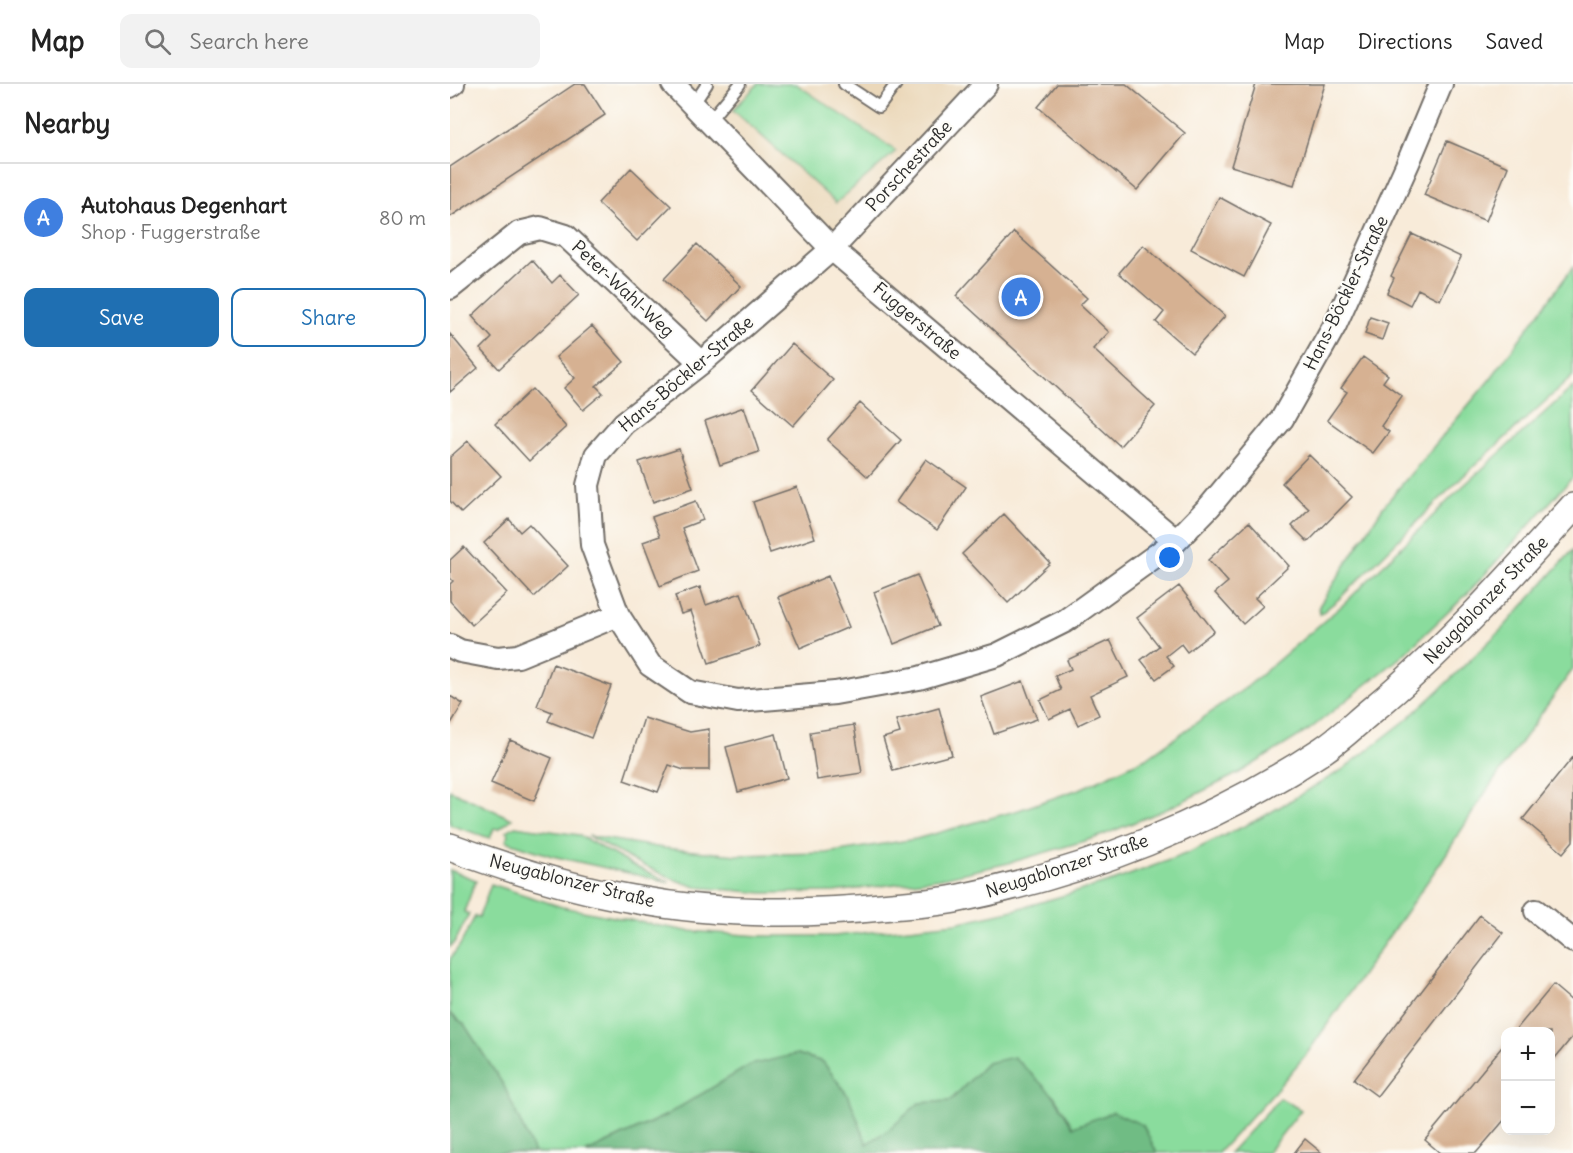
<!DOCTYPE html>
<meta charset="utf-8">
<style>
body{margin:0;font-family:Delius,sans-serif;background:#f2f2f2;color:#222}
.controls{position:absolute;right:18px;bottom:18px;display:grid;overflow:hidden;border-radius:12px;box-shadow:0 6px 24px #0002}
.controls button{width:54px;height:54px;display:grid;place-items:center;padding:0;border:0;border-bottom:2px solid #e0e0e0;background:#fff;color:#222;font:30px sans-serif}
.you{position:absolute;left:720px;top:474px;width:21px;height:21px;margin:-15px;border:4px solid #fff;border-radius:50%;background:#1a73e8;box-shadow:0 0 0 9px #1a73e833}
.badge{display:grid;place-items:center;width:39px;height:39px;border-radius:50%;background:#1f6fb2;color:#fff;font-size:20px;font-weight:700}
.pin{position:absolute;translate:-50% -50%;border:3px solid #fff;box-shadow:0 2px 6px #0006}
.list{margin:0;padding:0;list-style:none}
h2{display:flex;justify-content:space-between;align-items:center;height:78px;margin:0;padding:0 24px;font-size:26px}
h2 small{font-size:20px;font-weight:400;color:#767676}
.list li{display:grid;grid-template-columns:39px 1fr auto;gap:18px;align-items:center;box-sizing:border-box;height:108px;padding:0 24px;border-top:2px solid #e0e0e0}
.list b{display:block;font-size:22px;white-space:nowrap}
.list p{margin:0;font-size:20px;white-space:nowrap;color:#767676}
.list em{font-size:20px;font-style:normal;color:#767676}
.actions{display:flex;gap:12px;padding:18px 24px}
.actions a{flex:1;padding:14px 0;border:2px solid #1f6fb2;border-radius:12px;text-align:center;font-size:21px;color:#1f6fb2}
.actions .main{background:#1f6fb2;color:#fff}
.icon{flex:none;width:33px;height:33px;fill:none;stroke:currentColor;stroke-width:2;stroke-linecap:round;stroke-linejoin:round}
.map{position:relative;flex:none;width:1123px;height:1069px;overflow:hidden}
header{display:flex;align-items:center;gap:36px;box-sizing:border-box;height:84px;padding:0 30px;background:#fff;border-bottom:2px solid #e0e0e0}
header strong{font-size:28px}
nav{display:flex;gap:33px;margin-inline-start:auto;font-size:21px}
.search{width:420px;height:54px;background:#f2f2f2;display:flex;align-items:center;gap:15px;box-sizing:border-box;padding:0 21px;border-radius:12px;color:#767676;font-size:22px}
main{display:flex}
aside{flex:1;background:#fff}
.map>svg:first-child{display:block}
.built{fill:#ebd8ba}
.green{fill:#8adc9d;stroke:#5a8464;stroke-width:1.5}
.forest{fill:#6fbc84;stroke:#4d7458;stroke-width:1.5}
.building{fill:#d6b192}
.lines{fill:none;stroke-linecap:round;stroke-linejoin:round}
.service-casing{stroke:#736e68;stroke-width:14}
.minor-casing{stroke:#736e68;stroke-width:26}
.tertiary-casing{stroke:#736e68;stroke-width:30}
.service{stroke:#fff;stroke-width:10}
.minor{stroke:#fff;stroke-width:22}
.tertiary{stroke:#fff;stroke-width:27}
.labels{text-anchor:middle;stroke-width:4.5;stroke-linejoin:round;paint-order:stroke}
.street-label{font-size:18px;fill:#2b2b2b;stroke:#fdfcf7}
</style>
<header>
<strong>Map</strong>
<div class="search"><svg class="icon" aria-label="search" viewBox="0 0 24 24"><circle cx="10" cy="10" r="6"/><path d="M15 15l6 6"/></svg>Search here</div>
<nav><a>Map</a><a>Directions</a><a>Saved</a></nav>
</header>
<main>
<aside>
<h2>Nearby<small></small></h2>
<ul class="list">
<li><span class="badge" style="background:#3f7fe0">A</span><div><b>Autohaus Degenhart</b><p>Shop · Fuggerstraße</p></div><em>80 m</em></li>
</ul>
<div class="actions"><a class="main">Save</a><a>Share</a></div>
</aside>
<div class="map">
<svg width="1123" height="1069" viewBox="0 0 1123 1069">
<rect width="100%" height="100%" fill="#fdfcf7"/>
<filter id="ink" filterUnits="userSpaceOnUse"><feTurbulence type="fractalNoise" baseFrequency=".0167" numOctaves="2"/><feDisplacementMap in="SourceGraphic" scale="12" xChannelSelector="R" yChannelSelector="G"/><feConvolveMatrix kernelMatrix="1 2 1 2 8 2 1 2 1" color-interpolation-filters="sRGB"/></filter>
<filter id="wash" filterUnits="userSpaceOnUse"><feTurbulence type="fractalNoise" baseFrequency=".008" numOctaves="4" result="noise"/><feDisplacementMap in="SourceGraphic" scale="24" xChannelSelector="R" yChannelSelector="G"/><feGaussianBlur stdDeviation="1.35" result="paint"/><feColorMatrix in="noise" values="0 0 0 0 0 0 0 0 0 0 0 0 0 0 0 0 0 1.4 0 .05"/><feComposite in="paint" operator="in"/></filter>
<g filter="url(#wash)">
<rect width="100%" height="100%" fill="#f8ebd9"/>
<path class="built" d="M234,0h287l-138,154z"/>
<path class="green" d="M308,0h38l100,67 -60,52 -103,-93z
M1123,183v109l-114,104 -120,119 -19,15 -1,-8 64,-99 108,-129z
M1123,303v90l-106,117 -66,63 -92,73 -70,43 -72,36 -69,28 -89,26 -67,15 -108,14 -71,1 -67,-6 -23,-8 -39,-18 -46,-25 75,12 74,7 89,-2 90,-14 103,-29 63,-22 66,-31 100,-71 97,-83 116,-115z
M1123,466v119l-86,121 -46,72 -133,190 -33,39 -57,62h-61l-15,-28 -69,2 -19,-31 -67,-33 -37,38 -31,2 -29,26 -23,16 -18,-48 -26,-35 -26,-8 -212,99h-51l-30,-67 -40,-62 -14,-11v-54l10,-14 15,-29 4,1 12,-33 71,23 125,24 74,5h73l122,-13 58,-13 99,-29 75,-28 73,-35 81,-48 63,-49 28,-25 70,-68z
M0,706l62,29 -13,10 -5,-1 -4,10 -40,-13z
M65,742l64,9 53,30 37,17 -117,-26 -46,-15 3,-7 -3,-2z
M0,786l26,10 -12,32 5,2 -14,28 -5,5z
M830,1014l21,12 -34,43h-38z"/>
<path class="forest" d="M0,930l14,10 40,62 30,67h-84z
M347,970l26,8 26,35 18,47 23,-15 29,-26 31,-2 37,-38 27,-6 40,39 19,31 40,-15 30,13 14,28h-572l78,-36 87,-52z"/>
<g id="blocks">
<path class="building" d="M125,0h10l20,31 -155,102v-50z
M607,0h69l59,49 -48,57 -99,-83z
M806,0h69l-31,101 -63,-19z
M997,57l61,26 -22,54 -62,-26z
M181,84l40,38 -34,35 -39,-38z
M769,113l52,28 -27,52 -53,-28z
M564,148l73,66 -7,7 29,27 -16,17 62,57 -35,40 -164,-150z
M962,150l49,23 -21,43 -22,-11 -8,16 -23,-12 7,-15 -3,-2z
M247,160l44,42 -33,35 -44,-42z
M693,161l82,71 -33,37 -36,-31 8,-10 -45,-39z
M82,176l20,23 8,-8 19,20 -80,74 -18,-20 11,-11 -20,-22z
M920,233l18,6 -6,17 -17,-6z
M142,242l32,36 -28,24 7,7 -20,17 -19,-22 11,-10 -19,-21z
M0,250l28,34 -28,24z
M342,260l41,36 -40,46 -41,-36z
M913,273l25,18 -5,7 19,14 -21,30 8,6 -16,21 -46,-33 20,-28 -6,-4z
M82,305l34,38 -37,34 -34,-37z
M410,319l41,37 -33,37 -41,-37z
M294,323l15,45 -39,13 -15,-44z
M18,357l33,35 -40,37 -11,-12v-44z
M229,365l14,39 -40,14 -14,-40z
M859,371l43,42 -44,45 -16,-16 17,-17 -27,-26z
M476,375l40,28 -29,43 -41,-28z
M347,403l18,51 -45,15 -17,-51z
M246,417l7,19 -21,8 16,43 -38,15 -17,-44 17,-6 -8,-19z
M554,430l46,49 -42,40 -46,-49z
M59,435l11,13 9,-8 39,42 -34,31 -50,-54z
M799,438l40,44 -34,32 8,8 -20,18 -28,-31 13,-11 -20,-22z
M14,463l43,46 -35,32 -22,-24v-17l3,-3 -3,-3v-18z
M467,491l21,51 -44,18 -20,-52z
M378,492l21,51 -49,21 -22,-51z
M729,502l35,45 -27,21 -6,-8 -15,12 8,10 -18,13 -15,-19 18,-14 -22,-28z
M250,503l6,18 35,-12 19,53 -51,17 -18,-52 -10,3 -6,-18z
M660,556l18,37 -38,18 9,20 -21,10 -8,-16 -21,10 -9,-19 21,-10 -6,-14 16,-7 -4,-9z
M103,580l58,22 -20,52 -43,-17 4,-9 -15,-6z
M573,597l14,38 -43,15 -13,-37z
M0,612l13,8 -13,21z
M489,624l13,47 -59,16 -10,-33 17,-5 -4,-13z
M194,634l46,14 19,-3v41h-25l-15,-5 -11,27 -34,-12z
M404,641l8,48 -45,7 -7,-48z
M326,650l11,44 -49,14 -12,-45z
M60,656l42,18 -18,43 -43,-18z
M1123,673v84l-10,12 -40,-34z
M1030,831l23,18 -126,163 -23,-17z
M1103,901l20,17v34l-22,27 -1,-31h-36z
M1056,958v76l-30,35h-36l-15,-13z
M855,1055l17,14h-28z"/>
</g>
</g>
<g filter="url(#ink)">
<use href="#blocks" fill-opacity="0" stroke="#736e68" stroke-width="1.5"/>
<g class="lines">
<g class="service-casing">
<path id="service" d="M394,0l35,23 17,-23
M243,21l14,-21
M259,37l31,-37"/>
</g>
<g class="minor-casing">
<path id="minor" d="M223,0l159,165 344,292
M536,0l-154,165 -131,114 -77,60 -28,32 -8,30 4,60 26,70 32,50 40,27 48,9 97,-8 84,-15 78,-23 68,-34 111,-80 34,-35 72,-87 53,-94 73,-162 33,-79
M0,2l3,-2
M0,204l69,-55 21,-5 26,8 135,127
M0,562l10,5 38,7 20,-2 100,-41
M1086,827l37,30"/>
</g>
<g class="tertiary-casing">
<path id="tertiary" d="M0,763c59,22 120,41 183,52 85,16 173,16 259,7 21,-2 42,-3 63,-7 130,-26 258,-76 368,-149 18,-12 33,-27 49,-40 74,-61 137,-132 201,-203"/>
</g>
<use href="#service" class="service"/>
<use href="#minor" class="minor"/>
<use href="#tertiary" class="tertiary"/>
</g>
</g>
<g class="labels">
<g class="street-label">
<text transform="translate(459 82) rotate(-47)" y="6">Porschestraße</text>
<text transform="translate(173 205) rotate(43)" y="6">Peter-Wahl-Weg</text>
<text transform="translate(896 209) rotate(-64)" y="6">Hans-Böckler-Straße</text>
<text transform="translate(467 237) rotate(40)" y="6">Fuggerstraße</text>
<text transform="translate(236 290) rotate(-40)" y="6">Hans-Böckler-Straße</text>
<text transform="translate(1036 516) rotate(-46)" y="6">Neugablonzer Straße</text>
<text transform="translate(617 782) rotate(-18)" y="6">Neugablonzer Straße</text>
<text transform="translate(122 797) rotate(14)" y="6">Neugablonzer Straße</text>
</g>
</g>
</svg>
<div class="controls">
<button>+</button>
<button>−</button>
</div>
<div class="you"></div>
<div class="pin badge" style="left:571px;top:213px;background:#3f7fe0">A</div>
</div>
</main>
